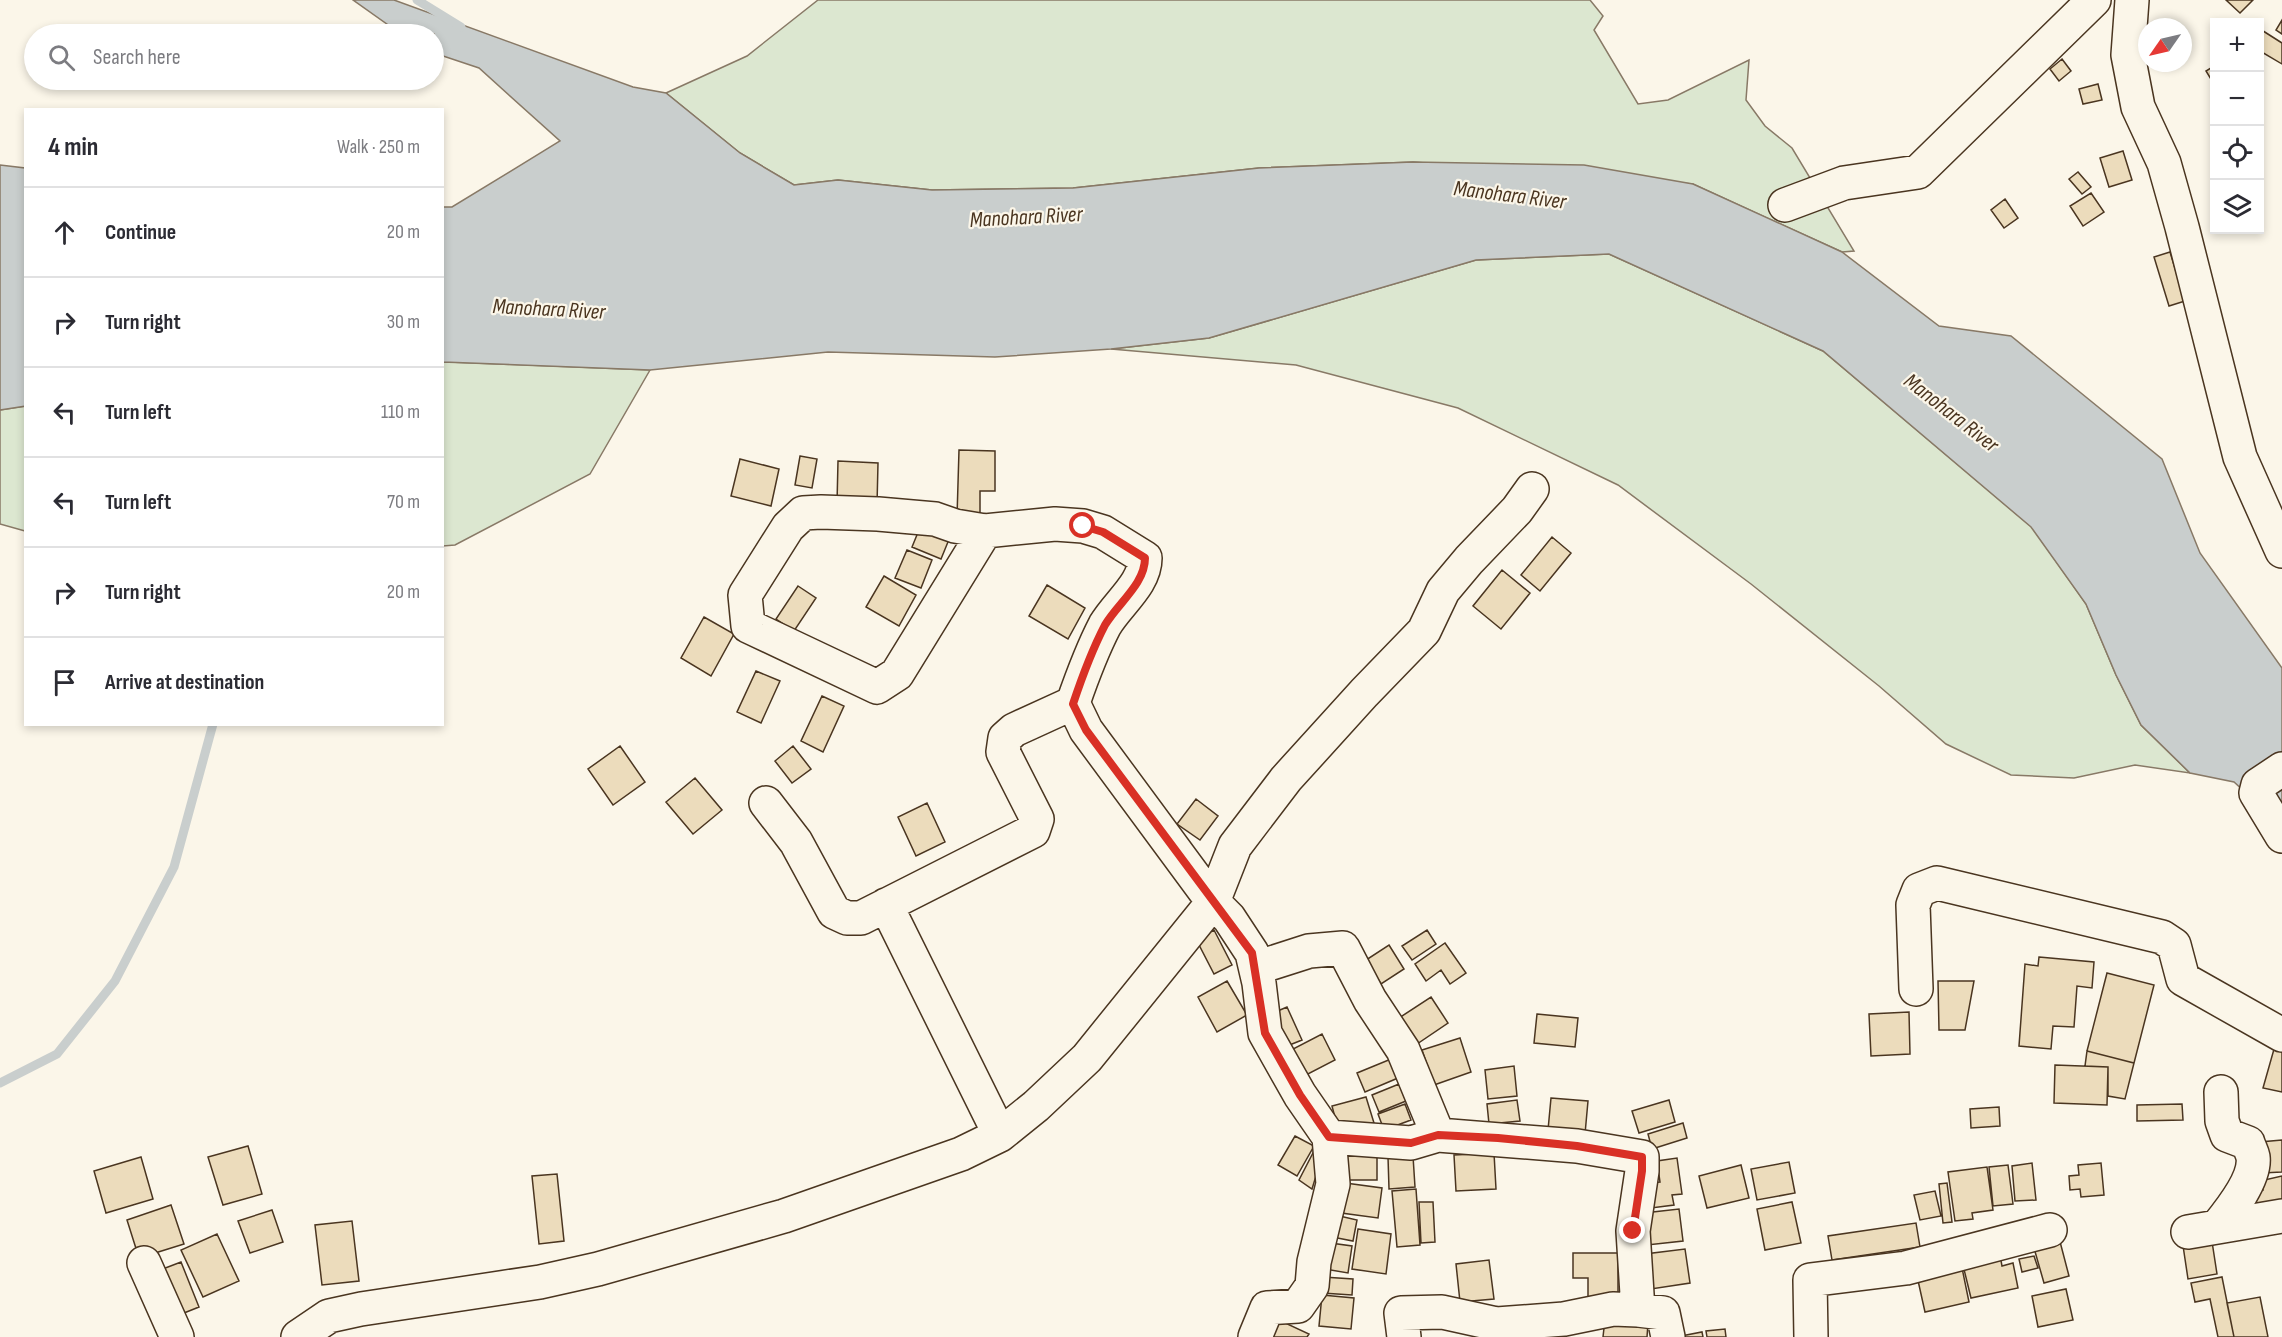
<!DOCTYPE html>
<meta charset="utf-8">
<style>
body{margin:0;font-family:"Sofia Sans Condensed",sans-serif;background:#f7f7f7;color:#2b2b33}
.controls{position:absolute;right:18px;top:18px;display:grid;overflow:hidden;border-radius:0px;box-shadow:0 3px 9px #0003}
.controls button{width:54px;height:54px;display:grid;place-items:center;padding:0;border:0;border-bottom:2px solid #e1e1e2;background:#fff;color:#2b2b33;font:30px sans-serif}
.compass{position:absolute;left:2138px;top:18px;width:54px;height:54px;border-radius:50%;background:#fff;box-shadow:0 3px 9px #0003;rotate:236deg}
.stop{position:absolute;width:18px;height:18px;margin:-14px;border:4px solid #d93025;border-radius:50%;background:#fff}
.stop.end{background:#d93025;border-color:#fff;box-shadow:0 2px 6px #0008}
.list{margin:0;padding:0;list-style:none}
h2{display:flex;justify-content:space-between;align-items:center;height:78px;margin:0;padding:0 24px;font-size:26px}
h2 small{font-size:20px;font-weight:400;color:#7c7c81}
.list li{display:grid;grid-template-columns:39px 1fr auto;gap:18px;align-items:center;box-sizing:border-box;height:90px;padding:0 24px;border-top:2px solid #e1e1e2}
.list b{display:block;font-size:22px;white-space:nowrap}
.list em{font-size:20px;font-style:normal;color:#7c7c81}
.icon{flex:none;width:33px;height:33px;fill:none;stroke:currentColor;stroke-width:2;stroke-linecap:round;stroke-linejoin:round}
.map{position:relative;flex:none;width:2282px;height:1337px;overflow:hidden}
.search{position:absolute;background:#fff;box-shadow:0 3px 9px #0003;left:24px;top:24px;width:420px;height:66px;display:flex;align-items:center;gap:15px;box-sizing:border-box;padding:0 21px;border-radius:33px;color:#7c7c81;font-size:22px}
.panel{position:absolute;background:#fff;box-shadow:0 3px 9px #0003;left:24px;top:108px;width:420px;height:618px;border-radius:0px}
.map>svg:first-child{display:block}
.green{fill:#dce7d0;stroke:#887966;stroke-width:1.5}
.water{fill:#c9cecd;stroke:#887966;stroke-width:1.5}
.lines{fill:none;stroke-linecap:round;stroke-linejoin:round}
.stream{stroke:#c9cecd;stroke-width:9}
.building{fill:#ecdcbc;stroke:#4a3520;stroke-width:1.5}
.minor-casing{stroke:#4a3520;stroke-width:36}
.minor{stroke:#fbf6e9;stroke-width:33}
.route{stroke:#d93025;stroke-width:8}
.labels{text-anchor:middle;stroke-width:4.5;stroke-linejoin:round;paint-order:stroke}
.water-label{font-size:22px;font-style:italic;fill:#4a3520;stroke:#fbf6e9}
</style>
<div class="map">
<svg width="2282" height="1337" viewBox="0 0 2282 1337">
<rect width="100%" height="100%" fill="#fbf6e9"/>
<path class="green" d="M818,0h772l13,16 -9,14 44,74 30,-4 81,-40 -3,40 19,26 27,22 62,103 -12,1 -149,-68 -280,-22 -154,6 -186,20 -141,2 -94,-10 -44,5 -54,-32 -74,-60 81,-37z
M1609,254l214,97 209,176 54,77 30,71 25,50 49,48 -55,-8 -61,13 -63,-3 -65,-31 -67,-58 -128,-102 -133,-99 -160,-77 -162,-43 -185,-16 98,-11 267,-78z
M442,362h7l201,8 -60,104 -135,71 -12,1z
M25,406v125l-25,-7v-114z"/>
<path class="water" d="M353,0h41l239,87 33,6 74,60 54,32 44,-5 94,10 141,-2 186,-20 154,-6 171,3 109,19 149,68 97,74 72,10 151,123 38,94 82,115v158l-48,-44 -44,-9 -49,-48 -25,-50 -30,-71 -55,-77 -208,-176 -214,-97 -133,6 -267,78 -98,11 -116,8 -167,-5 -178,18 -207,-8v-155h9l108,-66 -81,-73 -45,-15v-19h-33z
M0,165l25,3 1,238 -26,4z"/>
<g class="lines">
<path class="stream" d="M417,0l44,27
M0,1083l57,-29 58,-73 59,-114 39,-143"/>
</g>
<path class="building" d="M2226,0h27l-13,13z
M2282,20v14l-6,-4z
M2260,29l22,14v21l-22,-13z
M2062,59l9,12 -12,10 -9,-12z
M2214,66v18l-8,-13z
M2098,84l4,16 -19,4 -4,-15z
M2123,151l9,29 -23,7 -9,-29z
M2078,172l13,15 -9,7 -13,-15z
M2091,193l13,19 -21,14 -13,-20z
M2005,199l13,19 -14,10 -13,-18z
M2170,252l15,49 -16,5 -15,-49z
M959,450l36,1v40h-15v27l-23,-1z
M800,456l17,3 -5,29 -17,-3z
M740,459l39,10 -8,37 -40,-10z
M838,461l40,2 -1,42 -40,-1z
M921,525l29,12 -9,22 -29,-12z
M1552,537l19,16 -31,38 -19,-16z
M907,550l25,10 -11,28 -26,-10z
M1502,570l28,23 -29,36 -28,-23z
M884,576l32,19 -17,31 -33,-19z
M1047,585l38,23 -17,31 -39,-23z
M798,586l18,12 -22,33 -18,-12z
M704,617l30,17 -23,42 -30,-18z
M756,671l24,10 -19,42 -24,-11z
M822,696l22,10 -21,46 -22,-11z
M620,746l25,36 -32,23 -25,-36z
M793,746l18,23 -19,14 -17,-22z
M695,778l27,32 -29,24 -27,-32z
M1196,799l22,17 -18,24 -23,-16z
M927,803l18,39 -29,14 -18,-39z
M1214,930l18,35 -18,9 -18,-35z
M1427,930l9,14 -24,16 -10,-14z
M1445,943l21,30 -16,11 -9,-14 -15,11 -11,-17z
M1389,945l15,24 -23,15 -15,-24z
M2039,957l55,5 -2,26 -15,-2 -3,41 -21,-1 -2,23 -32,-3 6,-82 13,2z
M2107,973l47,12 -20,78 -47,-12z
M1227,981l20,34 -30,17 -19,-35z
M1938,981h36l-9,49h-26z
M1431,997l17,26 -31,21 -18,-26z
M1287,1007l15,33 -15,6 -14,-33z
M1909,1012l1,42 -39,2 -2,-42z
M1537,1014l41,4 -3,29 -41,-4z
M1322,1034l13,26 -29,15 -13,-26z
M1460,1038l11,34 -37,13 -12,-35z
M2276,1042l6,1v49l-19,-4z
M2087,1051l47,12 -9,36 -17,-3v-29l-23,-1z
M1391,1059l7,19 -33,14 -8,-19z
M2055,1065l53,2 -1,38 -53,-2z
M1514,1066l3,30 -29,3 -3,-29z
M1399,1084l7,17 -27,11 -7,-17z
M1366,1097l8,26 -35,10 -7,-27z
M1551,1098l37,3 -3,33 -37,-4z
M1517,1100l3,21 -31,3 -2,-20z
M1669,1100l6,22 -36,11 -7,-22z
M1405,1104l6,16 -27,10 -6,-16z
M2182,1104l1,16 -46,1v-16z
M1999,1107l1,19 -29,2 -1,-19z
M1683,1123l4,15 -35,11 -4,-15z
M1295,1136l19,10 -17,30 -19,-11z
M2282,1140v32l-20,1 -2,-31z
M248,1146l14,48 -39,11 -15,-48z
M1338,1147h39v33h-39z
M1315,1149l8,4 -11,36 -13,-9z
M1494,1153l2,36 -40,2 -2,-36z
M1413,1156l2,31 -26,2 -1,-32z
M141,1157l12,42 -47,14 -12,-42z
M1677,1158l5,36 -10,1 2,10 -23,3 -4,-25 13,-1 -3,-21z
M1789,1162l6,31 -38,7 -6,-31z
M2032,1163l4,37 -21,1 -3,-35z
M2101,1163l3,32 -23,2 -1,-8 -10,1 -1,-14 10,-1 -1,-10z
M1741,1165l8,33 -42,10 -8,-32z
M2008,1165l5,39 -20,2 -4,-39z
M1987,1167l6,43 -21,3 1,6 -18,2 -7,-49z
M557,1174l7,67 -25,3 -7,-68z
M2282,1176v32l-35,9 -5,-21 21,-6 -3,-9z
M1338,1182l44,6 -4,30 -44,-6z
M1947,1183l5,39 -9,1 -4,-39z
M1416,1189l4,56 -23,2 -5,-56z
M1935,1191l6,25 -21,4 -6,-25z
M1419,1202h14l2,40 -14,1z
M1792,1202l9,41 -36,7 -8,-41z
M171,1205l13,39 -45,14 -12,-38z
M1679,1209l4,32 -36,4 -3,-32z
M272,1210l11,32 -33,11 -12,-32z
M1331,1214l26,6 -4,21 -26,-5z
M352,1221l7,60 -37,4 -7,-60z
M1916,1223l4,24 -88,13 -4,-24z
M1358,1229l33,5 -5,40 -34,-5z
M217,1234l22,47 -36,16 -22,-47z
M2058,1234l11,42 -25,7 -12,-42z
M2211,1235l6,39 -29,5 -6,-40z
M1323,1242l29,4 -4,27 -29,-5z
M1685,1249l5,34 -39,6 -6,-35z
M1999,1250l3,16 11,-3 5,25 -47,10 -10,-41z
M1573,1253h45v44h-30v-19h-15z
M2034,1256l4,12 -16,4 -3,-13z
M1489,1260l5,39 -34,3 -4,-38z
M181,1262l18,45 -25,10 -19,-45z
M1961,1263l8,39 -44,10 -8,-36z
M1323,1277l30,2 -1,16 -30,-2z
M2222,1277l12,60h-16l-8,-38 -15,3 -4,-19z
M2066,1289l7,31 -35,7 -6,-31z
M1322,1295l32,3 -3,31 -32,-3z
M2260,1297l8,40h-34l-7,-34z
M1270,1316l39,18 -2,3h-46z
M1605,1319l43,4 -1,14h-44z
M1725,1329l1,8h-19l-1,-6z
M1702,1332l1,5h-27z"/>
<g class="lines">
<g class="minor-casing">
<path id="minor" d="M2132,0l-4,55 10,52 26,56 18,64 58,230 42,94
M1785,205l59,-22 74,-11 176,-172
M2282,769l-24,16 -2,8 26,43
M766,803l30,39 38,70 13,6h14l172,-87 4,-12 -34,-67 2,-14 9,-8 59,-27
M886,905l114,230
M1256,968l53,-17 34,-3 27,52 33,50 35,85 -27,8 -82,-6
M1916,989l-3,-84 6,-15 18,-7 225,54 12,8 9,34 99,56
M1438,1135l139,11 65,11v14l-9,60 5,79 25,3 5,24
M2217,1227c13,-16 39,-49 36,-70 -1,-5 -4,-10 -5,-14l-21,-8 -5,-14 -1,-29
M2188,1232l94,-16
M144,1263l33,74
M298,1337l31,-21 32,-7 179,-27 58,-13 186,-53 177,-62 39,-19 36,-29 51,-48 126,-156 -127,-172 -13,-27c9,-26 19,-53 32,-78 13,-22 40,-41 40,-67l-42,-26 -20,-6 -28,-2 -70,7 -30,-5 -20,-7 -57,-5 -57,-2 -18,1 -15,14 -43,68 3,31 129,61 20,-13 88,-143
M1255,1337l12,-29 31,-2 14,-20 2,-24 19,-78 -4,-47 -29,-42 -35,-62 -6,-50 -7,-30 -23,-35 -16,-16 22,-56 51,-67 78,-86 60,-62 19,-40 26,-31 48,-50 15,-21
M1404,1337l-3,-24 41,-1 55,12 67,-5 49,-10 25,1
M1811,1337l-1,-57 96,-12 144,-38"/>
</g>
<use href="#minor" class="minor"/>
</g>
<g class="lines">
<path class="route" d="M1083,526l20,6 42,26c0,26 -27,45 -40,67 -13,25 -23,52 -32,79l13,26 166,223 13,80 35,62 29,42 82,6 27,-8 60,3 79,8 65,11v14l-9,60"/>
</g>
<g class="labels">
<g class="water-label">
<text transform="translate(1510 194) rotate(7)" y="8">Manohara River</text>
<text transform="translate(1026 216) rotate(-3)" y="8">Manohara River</text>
<text transform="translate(549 308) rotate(3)" y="8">Manohara River</text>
<text transform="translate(1952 412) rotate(38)" y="8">Manohara River</text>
</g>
</g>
</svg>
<div class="controls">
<button>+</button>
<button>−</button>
<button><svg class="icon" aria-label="locate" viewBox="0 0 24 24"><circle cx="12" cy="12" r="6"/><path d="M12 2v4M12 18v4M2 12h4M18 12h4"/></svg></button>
<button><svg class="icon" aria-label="layers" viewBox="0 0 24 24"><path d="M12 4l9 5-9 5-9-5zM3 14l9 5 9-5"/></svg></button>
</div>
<svg class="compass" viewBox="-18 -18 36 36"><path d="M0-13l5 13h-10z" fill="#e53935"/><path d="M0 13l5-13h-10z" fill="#7c7c81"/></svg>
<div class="stop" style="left:1083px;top:526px"></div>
<div class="stop end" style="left:1633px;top:1231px"></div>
<div class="search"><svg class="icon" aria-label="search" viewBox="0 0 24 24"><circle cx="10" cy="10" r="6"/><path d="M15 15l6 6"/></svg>Search here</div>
<section class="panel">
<h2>4 min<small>Walk · 250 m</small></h2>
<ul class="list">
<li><svg class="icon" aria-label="ahead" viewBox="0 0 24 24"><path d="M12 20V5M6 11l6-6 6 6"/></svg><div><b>Continue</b></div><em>20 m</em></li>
<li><svg class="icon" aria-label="right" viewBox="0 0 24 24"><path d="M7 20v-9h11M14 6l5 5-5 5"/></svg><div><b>Turn right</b></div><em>30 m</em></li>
<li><svg class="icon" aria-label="left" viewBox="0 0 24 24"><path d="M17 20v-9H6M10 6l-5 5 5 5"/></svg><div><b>Turn left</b></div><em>110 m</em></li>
<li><svg class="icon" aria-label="left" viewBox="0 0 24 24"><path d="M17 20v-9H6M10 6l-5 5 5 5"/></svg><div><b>Turn left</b></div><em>70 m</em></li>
<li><svg class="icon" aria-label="right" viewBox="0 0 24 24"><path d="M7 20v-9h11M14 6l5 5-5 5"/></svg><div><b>Turn right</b></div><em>20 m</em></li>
<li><svg class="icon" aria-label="arrive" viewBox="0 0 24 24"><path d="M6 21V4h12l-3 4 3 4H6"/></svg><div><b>Arrive at destination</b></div></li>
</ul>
</section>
</div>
